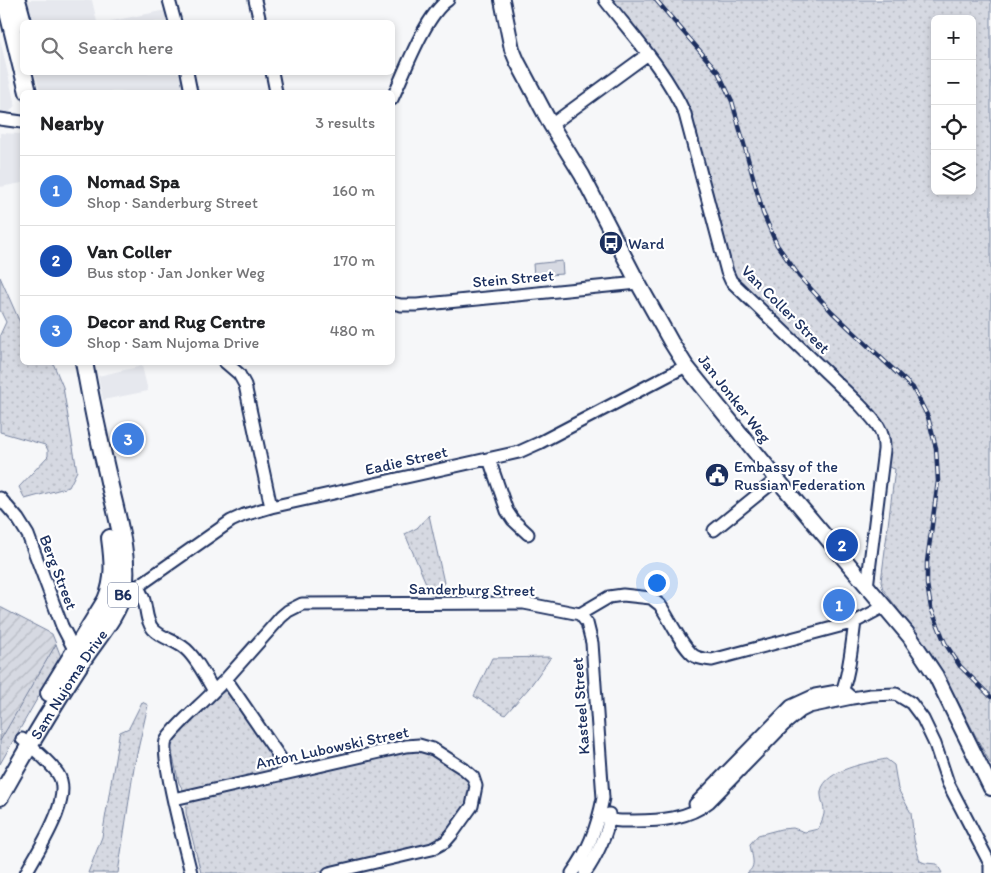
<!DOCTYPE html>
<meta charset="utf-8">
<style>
body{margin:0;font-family:Itim,sans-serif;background:#f6f6f6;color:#202124}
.controls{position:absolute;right:15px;top:15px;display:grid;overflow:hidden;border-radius:8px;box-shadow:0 2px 8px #0003}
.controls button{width:45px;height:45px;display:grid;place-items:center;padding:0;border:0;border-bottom:1px solid #e0e0e0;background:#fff;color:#202124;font:25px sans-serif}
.you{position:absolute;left:656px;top:582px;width:18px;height:18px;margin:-12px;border:4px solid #fff;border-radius:50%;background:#1a73e8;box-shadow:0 0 0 8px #1a73e833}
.badge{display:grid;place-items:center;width:32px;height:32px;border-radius:50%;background:#1b2f5e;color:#fff;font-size:16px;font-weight:700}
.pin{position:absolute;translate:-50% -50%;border:2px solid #fff;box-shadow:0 1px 5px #0006}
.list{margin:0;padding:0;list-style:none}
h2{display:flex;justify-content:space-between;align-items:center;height:65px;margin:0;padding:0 20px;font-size:21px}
h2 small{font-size:16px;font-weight:400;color:#757577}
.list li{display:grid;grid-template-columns:32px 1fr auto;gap:15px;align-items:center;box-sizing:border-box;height:70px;padding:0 20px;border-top:1px solid #e0e0e0}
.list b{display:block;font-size:19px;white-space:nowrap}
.list p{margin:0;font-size:16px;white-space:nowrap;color:#757577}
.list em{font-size:16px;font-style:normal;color:#757577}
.icon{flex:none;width:28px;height:28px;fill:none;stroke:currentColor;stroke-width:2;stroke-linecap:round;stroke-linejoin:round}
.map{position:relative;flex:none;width:991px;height:873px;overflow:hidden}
.search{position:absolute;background:#fff;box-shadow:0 2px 8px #0003;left:20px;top:20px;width:375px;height:55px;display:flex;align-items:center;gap:12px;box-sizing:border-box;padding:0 18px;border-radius:8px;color:#757577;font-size:19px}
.panel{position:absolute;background:#fff;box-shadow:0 2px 8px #0003;left:20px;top:90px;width:375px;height:275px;border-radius:8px}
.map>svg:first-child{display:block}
.built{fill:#e6e8ee}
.grass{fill:url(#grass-dots);stroke:#7884a0;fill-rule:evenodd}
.garden{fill:url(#garden-furrows);stroke:#7884a0}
.pitch{fill:#d6d9e2;stroke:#7884a0}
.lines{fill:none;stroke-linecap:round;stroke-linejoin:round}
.minor-casing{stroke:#1b2f5e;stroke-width:15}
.major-casing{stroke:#1b2f5e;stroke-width:18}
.highway-casing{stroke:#1b2f5e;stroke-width:20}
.minor{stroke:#fff;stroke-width:11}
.major{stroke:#fff;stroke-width:14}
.highway{stroke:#fff;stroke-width:16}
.rail-casing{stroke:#1b2f5e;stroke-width:4.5}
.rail{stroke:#fff;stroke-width:2.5;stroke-dasharray:8;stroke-linecap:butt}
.labels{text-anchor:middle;stroke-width:4.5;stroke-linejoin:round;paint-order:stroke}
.shield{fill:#fff;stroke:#5f6d8e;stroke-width:1}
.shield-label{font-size:15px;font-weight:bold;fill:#1b2f5e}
.poi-label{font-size:16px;fill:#1b2f5e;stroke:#fff;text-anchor:start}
.street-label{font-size:16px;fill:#1b2f5e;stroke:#fff}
</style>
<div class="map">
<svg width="991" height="873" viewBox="0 0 991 873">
<defs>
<pattern id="grass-dots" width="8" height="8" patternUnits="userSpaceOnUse" patternTransform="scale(1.25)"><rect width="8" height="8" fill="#d6d9e2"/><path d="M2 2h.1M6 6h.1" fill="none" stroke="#b7bbc4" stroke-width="1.8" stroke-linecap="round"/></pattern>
<pattern id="garden-furrows" width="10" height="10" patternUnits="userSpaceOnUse" patternTransform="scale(1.25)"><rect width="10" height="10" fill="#d6d9e2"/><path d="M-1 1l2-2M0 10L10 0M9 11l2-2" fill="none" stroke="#b7bbc4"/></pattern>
</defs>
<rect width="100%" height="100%" fill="#f6f7f9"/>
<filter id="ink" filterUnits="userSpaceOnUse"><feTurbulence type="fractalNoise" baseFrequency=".02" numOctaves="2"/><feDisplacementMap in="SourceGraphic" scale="10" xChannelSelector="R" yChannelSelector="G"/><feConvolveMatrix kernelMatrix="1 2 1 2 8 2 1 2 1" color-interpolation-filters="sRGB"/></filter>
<g filter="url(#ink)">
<path class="built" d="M18,0h74l5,22h-74z
M166,10l3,12h-62z
M0,39l15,66 -9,12 -6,-1z
M35,73h145l5,19h-145z
M0,133l22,1v49l-22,4z
M142,366l6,25 -45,9 -5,-24z"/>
<path class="grass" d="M605,0h386v765l-54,-103 -54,-73 -2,-7 14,-113 -13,-4v-32l-145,-145 -52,-174zM935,19h37v172h-37z
M0,277l22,50v35l31,1 10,24 14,84 -8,16 -44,12 -6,-12 29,-31v-6l-3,-5 -45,-13v-97l6,-13 -6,-12z
M429,515l17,77 -15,3 -26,-61 12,-6z
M56,644l5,13 -61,107v-24z
M551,657l-22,31 -24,27 -31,-19 18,-38z
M227,691l6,4 47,70 -4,6 -86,20 -7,-1 -4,-7 -8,-35 5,-10 43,-45z
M142,702l6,3 -14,62 -16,106h-30l14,-36 17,-102 1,-3 9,-4z
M407,750h17l13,5 31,24 3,11 -3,12 -24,32 -9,9 -14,6 -111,24h-109l-15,-60v-7l5,-6z
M886,759l8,6 4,24 13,24 3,27 6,21 5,2 12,1 5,9h-195c11,-7 4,-18 3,-29l8,-9 23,-6 12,-1 12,4 13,-3c2,-4 5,-10 6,-15 1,-7 -4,-15 -3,-23 5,-22 46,-28 65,-32z"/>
<path class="garden" d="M0,607l52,27 4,10 -56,97z"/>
<path class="pitch" d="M562,261l1,13 -29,2 -1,-12z"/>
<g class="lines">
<g class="minor-casing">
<path id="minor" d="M169,0l6,22
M255,0l5,22
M605,0c28,36 61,71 80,114l42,158 4,9 129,124c13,14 25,24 24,45l-17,137
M187,72l4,20
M272,72l4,20
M392,99c12,-25 33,-84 56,-99
M0,119l22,3
M551,125l97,-71
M392,303l9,2h16l221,-22
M225,362l14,12 6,11 26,122
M489,459l18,52 6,9 15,14
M0,498l18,21 10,16 34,91 16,31
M714,530l63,-51
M131,587h6c12,13 6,31 16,42 8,9 21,11 30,18 12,8 23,31 31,44l12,-12 64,93
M137,587l94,-66 13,-6 27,-8 248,-55 20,-9 147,-77
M226,679l55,-62 7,-6 14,-7 222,-1 56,11 29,-17 14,-2 28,3 9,7c9,13 21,40 33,50 5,4 12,4 19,5l143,-38 28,-15
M840,696c9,-17 12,-54 15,-74
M22,739c12,10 27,22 36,35 16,24 -20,76 -32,99
M174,799l232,-53 13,-1 14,4 31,20 9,8 3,9 -4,20 -20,28 -7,8 -13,7 -103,24
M695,804l96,-98 24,-11 28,-5 9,8
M600,813c3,2 7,5 10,6 7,3 17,2 24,2 26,0 54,-2 75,-19l75,-77 17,-14 8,-4 43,-9 19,-3 25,-1 15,9 12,16 12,25 13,39 39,75 3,6v9
M191,873c-5,-21 -31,-118 -25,-132 7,-13 37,-38 48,-50
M572,873c16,-21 26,-49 31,-75l-11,-155 -5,-20 -7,-9
M585,873c9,-12 26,-45 24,-59"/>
</g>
<g class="major-casing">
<path id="major" d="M502,0l10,49 5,12 34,64 31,50 56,108 33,59 15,24 91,113 133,158 26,39 55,112"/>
</g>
<g class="highway-casing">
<g id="highway">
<path d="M5,0l17,69"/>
<path d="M17,0l6,22"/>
<path d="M23,72l5,20"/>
<path d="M49,693l57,-93c9,-21 7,-40 4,-62"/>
<path id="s1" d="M0,797c25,-45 52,-90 80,-133 15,-24 38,-47 44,-75 6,-34 -9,-78 -16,-112 -9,-38 -17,-76 -24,-115"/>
</g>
</g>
<use href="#minor" class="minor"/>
<use href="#major" class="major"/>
<use href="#highway" class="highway"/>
<g class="rail-casing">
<path id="rail" d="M656,0l62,72 14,29 31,112 14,32 22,31 33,36 81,76 15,29 8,31 2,33 -11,81v22l4,24 14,35 15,23 31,31"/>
</g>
<use href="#rail" class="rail"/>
</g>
</g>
<defs>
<g id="bus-disc" transform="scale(1.25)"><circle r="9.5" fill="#1b2f5e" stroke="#fff"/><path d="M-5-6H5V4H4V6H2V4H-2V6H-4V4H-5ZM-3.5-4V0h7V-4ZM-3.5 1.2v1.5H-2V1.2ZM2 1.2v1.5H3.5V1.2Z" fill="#fff"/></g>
<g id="civic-disc" transform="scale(1.25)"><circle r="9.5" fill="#1b2f5e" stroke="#fff"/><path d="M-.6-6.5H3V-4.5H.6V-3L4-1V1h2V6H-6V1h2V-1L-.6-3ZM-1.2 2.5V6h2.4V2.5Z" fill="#fff"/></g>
</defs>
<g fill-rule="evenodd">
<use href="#bus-disc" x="611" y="243"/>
<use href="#civic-disc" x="717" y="475"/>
</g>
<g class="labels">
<rect class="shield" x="108" y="582.5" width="30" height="25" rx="4"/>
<g class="shield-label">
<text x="123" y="600">B6</text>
</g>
<g class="poi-label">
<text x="628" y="249">Ward</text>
<text x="734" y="472">Embassy of the<tspan x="734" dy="18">Russian Federation</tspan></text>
</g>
<g class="street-label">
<text transform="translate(513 278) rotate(-5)" y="6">Stein Street</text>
<text transform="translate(786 309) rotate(45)" y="6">Van Coller Street</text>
<text transform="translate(735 398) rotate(52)" y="6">Jan Jonker Weg</text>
<text transform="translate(406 460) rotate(-13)" y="6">Eadie Street</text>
<text transform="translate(59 572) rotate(69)" y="6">Berg Street</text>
<text transform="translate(472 589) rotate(1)" y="6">Sanderburg Street</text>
<text dy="6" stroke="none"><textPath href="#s1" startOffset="132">Sam Nujoma Drive</textPath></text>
<text transform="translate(580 706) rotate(-94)" y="6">Kasteel Street</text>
<text transform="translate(332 747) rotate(-12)" y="6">Anton Lubowski Street</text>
</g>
</g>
</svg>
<div class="controls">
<button>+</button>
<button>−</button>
<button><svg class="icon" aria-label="locate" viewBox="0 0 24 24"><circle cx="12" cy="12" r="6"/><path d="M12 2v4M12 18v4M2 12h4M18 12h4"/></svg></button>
<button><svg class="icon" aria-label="layers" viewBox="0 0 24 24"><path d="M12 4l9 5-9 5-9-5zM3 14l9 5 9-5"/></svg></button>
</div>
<div class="you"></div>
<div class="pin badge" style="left:839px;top:605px;background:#3f7fe0">1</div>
<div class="pin badge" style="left:842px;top:545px;background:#1a4fb4">2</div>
<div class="pin badge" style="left:128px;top:439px;background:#3f7fe0">3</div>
<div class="search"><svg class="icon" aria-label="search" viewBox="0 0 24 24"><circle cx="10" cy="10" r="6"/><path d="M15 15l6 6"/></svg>Search here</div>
<section class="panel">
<h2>Nearby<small>3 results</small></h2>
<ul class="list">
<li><span class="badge" style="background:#3f7fe0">1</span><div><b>Nomad Spa</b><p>Shop · Sanderburg Street</p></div><em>160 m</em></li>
<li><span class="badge" style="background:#1a4fb4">2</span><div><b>Van Coller</b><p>Bus stop · Jan Jonker Weg</p></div><em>170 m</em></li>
<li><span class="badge" style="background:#3f7fe0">3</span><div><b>Decor and Rug Centre</b><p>Shop · Sam Nujoma Drive</p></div><em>480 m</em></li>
</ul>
</section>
</div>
